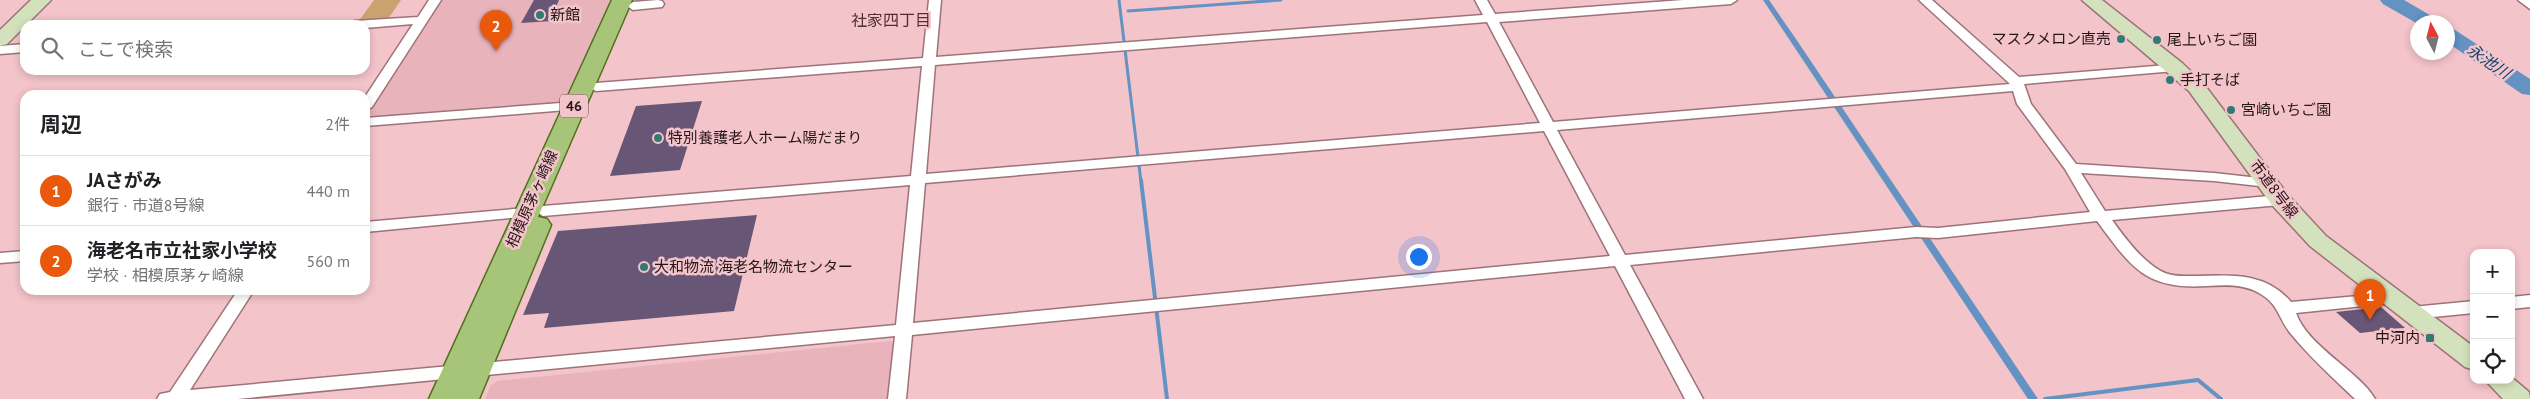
<!DOCTYPE html>
<html lang="ja">
<meta charset="utf-8">
<style>
body{margin:0;font-family:"PT Sans","Noto Sans JP",sans-serif;background:#f6f6f6;color:#202124}
.controls{position:absolute;right:15px;bottom:15px;display:grid;overflow:hidden;border-radius:10px;box-shadow:0 2px 8px #0003}
.controls button{width:45px;height:45px;display:grid;place-items:center;padding:0;border:0;border-bottom:1px solid #e0e0e0;background:#fff;color:#202124;font:25px sans-serif}
.compass{position:absolute;left:2410px;top:15px;width:45px;height:45px;border-radius:50%;background:#fff;box-shadow:0 2px 8px #0003;rotate:353deg}
.you{position:absolute;left:1418px;top:256px;width:18px;height:18px;margin:-12px;border:4px solid #fff;border-radius:50%;background:#1a73e8;box-shadow:0 0 0 8px #1a73e833}
.badge{display:grid;place-items:center;width:32px;height:32px;border-radius:50%;background:#ea580c;color:#fff;font-size:16px;font-weight:700}
.pin{position:absolute;translate:-50% -41px;filter:drop-shadow(0 1px 2px #0008)}
.pin::after{content:'';position:absolute;top:26px;width:18px;height:15px;background:inherit;clip-path:polygon(0 0,100% 0,50% 100%)}
.list{margin:0;padding:0;list-style:none}
h2{display:flex;justify-content:space-between;align-items:center;height:65px;margin:0;padding:0 20px;font-size:21px}
h2 small{font-size:16px;font-weight:400;color:#757577}
.list li{display:grid;grid-template-columns:32px 1fr auto;gap:15px;align-items:center;box-sizing:border-box;height:70px;padding:0 20px;border-top:1px solid #e0e0e0}
.list b{display:block;font-size:19px;white-space:nowrap}
.list p{margin:0;font-size:16px;white-space:nowrap;color:#757577}
.list em{font-size:16px;font-style:normal;color:#757577}
.icon{flex:none;width:28px;height:28px;fill:none;stroke:currentColor;stroke-width:2;stroke-linecap:round;stroke-linejoin:round}
.map{position:relative;flex:none;width:2530px;height:399px;overflow:hidden}
.search{position:absolute;background:#fff;box-shadow:0 2px 8px #0003;left:20px;top:20px;width:350px;height:55px;display:flex;align-items:center;gap:12px;box-sizing:border-box;padding:0 18px;border-radius:15px;color:#757577;font-size:19px}
.panel{position:absolute;background:#fff;box-shadow:0 2px 8px #0003;left:20px;top:90px;width:350px;height:205px;border-radius:15px}
.map>svg:first-child{display:block}
.built{fill:#e8b3ba}
.green{fill:#cca170}
.water{fill:#6492c2}
.lines{fill:none;stroke-linecap:round;stroke-linejoin:round}
.stream-far1{stroke:#6492c2;stroke-width:3}
.stream{stroke:#6492c2;stroke-width:4}
.river{fill:#6492c2;fill-rule:evenodd}
.building{fill:#675675}
.street-casing{stroke:#9d7379;stroke-width:3}
.secondary-casing{stroke:#9d7379;stroke-width:3}
.primary-casing{stroke:#536f1d;stroke-width:3}
.street{fill:#fff;fill-rule:evenodd}
.secondary{fill:#d3e2bc;fill-rule:evenodd}
.primary{fill:#a6c579;fill-rule:evenodd}
.poi-dot{fill:#317a75;stroke:#f3c4ca;stroke-width:2}
.labels{text-anchor:middle;stroke-width:5;stroke-linejoin:round;paint-order:stroke}
.shield{fill:#f3c4ca;stroke:#644a4d;stroke-width:1}
.shield-label{font-size:14px;font-weight:bold;fill:#261518}
.poi-label{font-size:15px;fill:#261518;stroke:#f3c4ca;text-anchor:start}
.street-label{font-size:15px;fill:#261518;stroke:#f3c4ca}
.neighbourhood-label{font-size:16px;fill:#532e34;stroke:#f3c4ca}
.water-label{font-size:16px;font-style:italic;fill:#0f4370;stroke:#f3c4ca}
</style>
<div class="map">
<svg width="2530" height="399" viewBox="0 0 2530 399">
<rect width="100%" height="100%" fill="#f3c4ca"/>
<path class="built" d="M439,0h172l-48,103 -198,17v-6z
M890,341l4,3 -5,55h-404l6,-14 7,-4z"/>
<path class="green" d="M374,0h27l-13,19 -30,3z"/>
<path class="water" d="M1763,0h6l29,42 240,357h-10z"/>
<g class="lines">
<path class="stream-far1" d="M1119,0l22,182
M1128,11l153,-11"/>
<path class="stream" d="M1141,180l26,219
M2045,399l153,-19 23,19"/>
<path class="river" d="M2380,0h24l31,18 3,4 -20,2 -35,-20z
M2448,28l7,2 75,49v16l-8,-1 -74,-51z"/>
</g>
<path class="building" d="M534,0h25l-3,7 4,-1 -7,15 -32,2z
M702,101l-22,69 -70,6 26,-70z
M757,215l-23,96 -190,17 5,-15 -26,2 35,-84z
M2381,307l24,21 -45,5 -24,-21z"/>
<g class="lines">
<g class="street-casing">
<path id="street" d="M429,0h12l-69,107 -7,4v-14l48,-73 -48,4v-3h-17l6,-4 64,-4z
M658,0l4,1 2,3 -2,3 -29,3 -6,-4 6,-4z
M929,0h12l-5,57 547,-42 -8,-15h12l8,14 188,-14h54l-6,4 -232,18 54,100 457,-38 -91,-84h13l87,77 161,-13 2,3 -2,3 -5,1 -151,13 7,20 45,60 138,9 54,6 7,4 -7,4 -54,-6 -133,-8 24,38 175,-16 8,5 -8,5 -168,15c13,18 32,44 53,53 9,4 21,3 31,3 35,-1 70,-4 95,26l101,-9 6,1 2,4 -2,4 -6,1 -96,10c11,33 63,58 79,86h-20c-22,-21 -45,-42 -64,-65 -13,-16 -12,-30 -32,-41 -16,-9 -34,-8 -52,-7 -62,4 -76,-19 -110,-65l-159,17 -22,-1 -286,28 73,134h-18l-70,-133 -703,69 -6,64h-18l7,-63 -658,63h-80l3,-5 10,-2 68,-102h16l-64,100 706,-65 14,-140 -367,31 -8,-5 8,-5 368,-30 11,-110 -326,25 -7,-4 7,-4 327,-25zM1487,22l53,101 -614,51 9,-109zM2013,91l4,13 48,65 25,43 -152,16 -22,-1 -291,28 -68,-125zM1544,131l66,125 -697,67 12,-140z
M2518,0h12v9z
M25,44v8l-25,2v-8z
M574,102l5,1 2,3 -2,3 -214,17v-8z
M526,208l5,2 3,3 -3,3 -166,16v-10z
M25,251v10l-25,2v-10z
M2530,295v12l-19,2v-12z
M2474,301v12l-62,6 -6,-2 -2,-4 2,-4 6,-2z"/>
</g>
<g class="secondary-casing">
<path id="secondary" d="M31,0h20l-44,44 -7,2v-16z
M2082,0h20l80,63 21,20 85,112 38,41 148,111v23l-9,-3 -155,-121 -38,-41 -83,-114z
M2511,377l18,15 1,7h-27l-18,-19h26z"/>
</g>
<g class="primary-casing">
<path id="primary" d="M612,0h20l-94,217 9,2 4,6 -72,174h-50z"/>
</g>
<use href="#street" class="street"/>
<use href="#secondary" class="secondary"/>
<use href="#primary" class="primary"/>
</g>
<g class="poi-dot">
<circle cx="540" cy="15" r="5"/>
<circle cx="2121" cy="39" r="5"/>
<circle cx="2157" cy="40" r="5"/>
<circle cx="2170" cy="80" r="5"/>
<circle cx="2231" cy="110" r="5"/>
<circle cx="658" cy="138" r="5"/>
<circle cx="644" cy="267" r="5"/>
<rect x="2425" y="333" width="10" height="10" rx="2.5"/>
</g>
<g class="labels">
<rect class="shield" x="560" y="94.5" width="28" height="23" rx="4"/>
<g class="shield-label">
<text x="574" y="111">46</text>
</g>
<g class="poi-label">
<text x="550" y="20">新館</text>
<text x="2111" y="44" text-anchor="end">マスクメロン直売</text>
<text x="2167" y="45">尾上いちご園</text>
<text x="2180" y="85">手打そば</text>
<text x="2241" y="115">宮崎いちご園</text>
<text x="668" y="143">特別養護老人ホーム陽だまり</text>
<text x="654" y="272">大和物流 海老名物流センター</text>
<text x="2420" y="343" text-anchor="end">中河内</text>
</g>
<g class="street-label">
<text transform="translate(2274 189) rotate(53)" y="5">市道8号線</text>
<text transform="translate(532 199) rotate(-66)" y="5">相模原茅ヶ崎線</text>
</g>
<g class="neighbourhood-label">
<text x="891" y="26">社家四丁目</text>
</g>
<g class="water-label">
<text transform="translate(2489 61) rotate(34)" y="6">永池川</text>
</g>
</g>
</svg>
<div class="controls">
<button>+</button>
<button>−</button>
<button><svg class="icon" aria-label="locate" viewBox="0 0 24 24"><circle cx="12" cy="12" r="6"/><path d="M12 2v4M12 18v4M2 12h4M18 12h4"/></svg></button>
</div>
<svg class="compass" viewBox="-18 -18 36 36"><path d="M0-13l5 13h-10z" fill="#e53935"/><path d="M0 13l5-13h-10z" fill="#757577"/></svg>
<div class="you"></div>
<div class="pin badge" style="left:2370px;top:320px">1</div>
<div class="pin badge" style="left:496px;top:51px">2</div>
<div class="search"><svg class="icon" aria-label="search" viewBox="0 0 24 24"><circle cx="10" cy="10" r="6"/><path d="M15 15l6 6"/></svg>ここで検索</div>
<section class="panel">
<h2>周辺<small>2件</small></h2>
<ul class="list">
<li><span class="badge">1</span><div><b>JAさがみ</b><p>銀行 · 市道8号線</p></div><em>440 m</em></li>
<li><span class="badge">2</span><div><b>海老名市立社家小学校</b><p>学校 · 相模原茅ヶ崎線</p></div><em>560 m</em></li>
</ul>
</section>
</div>
